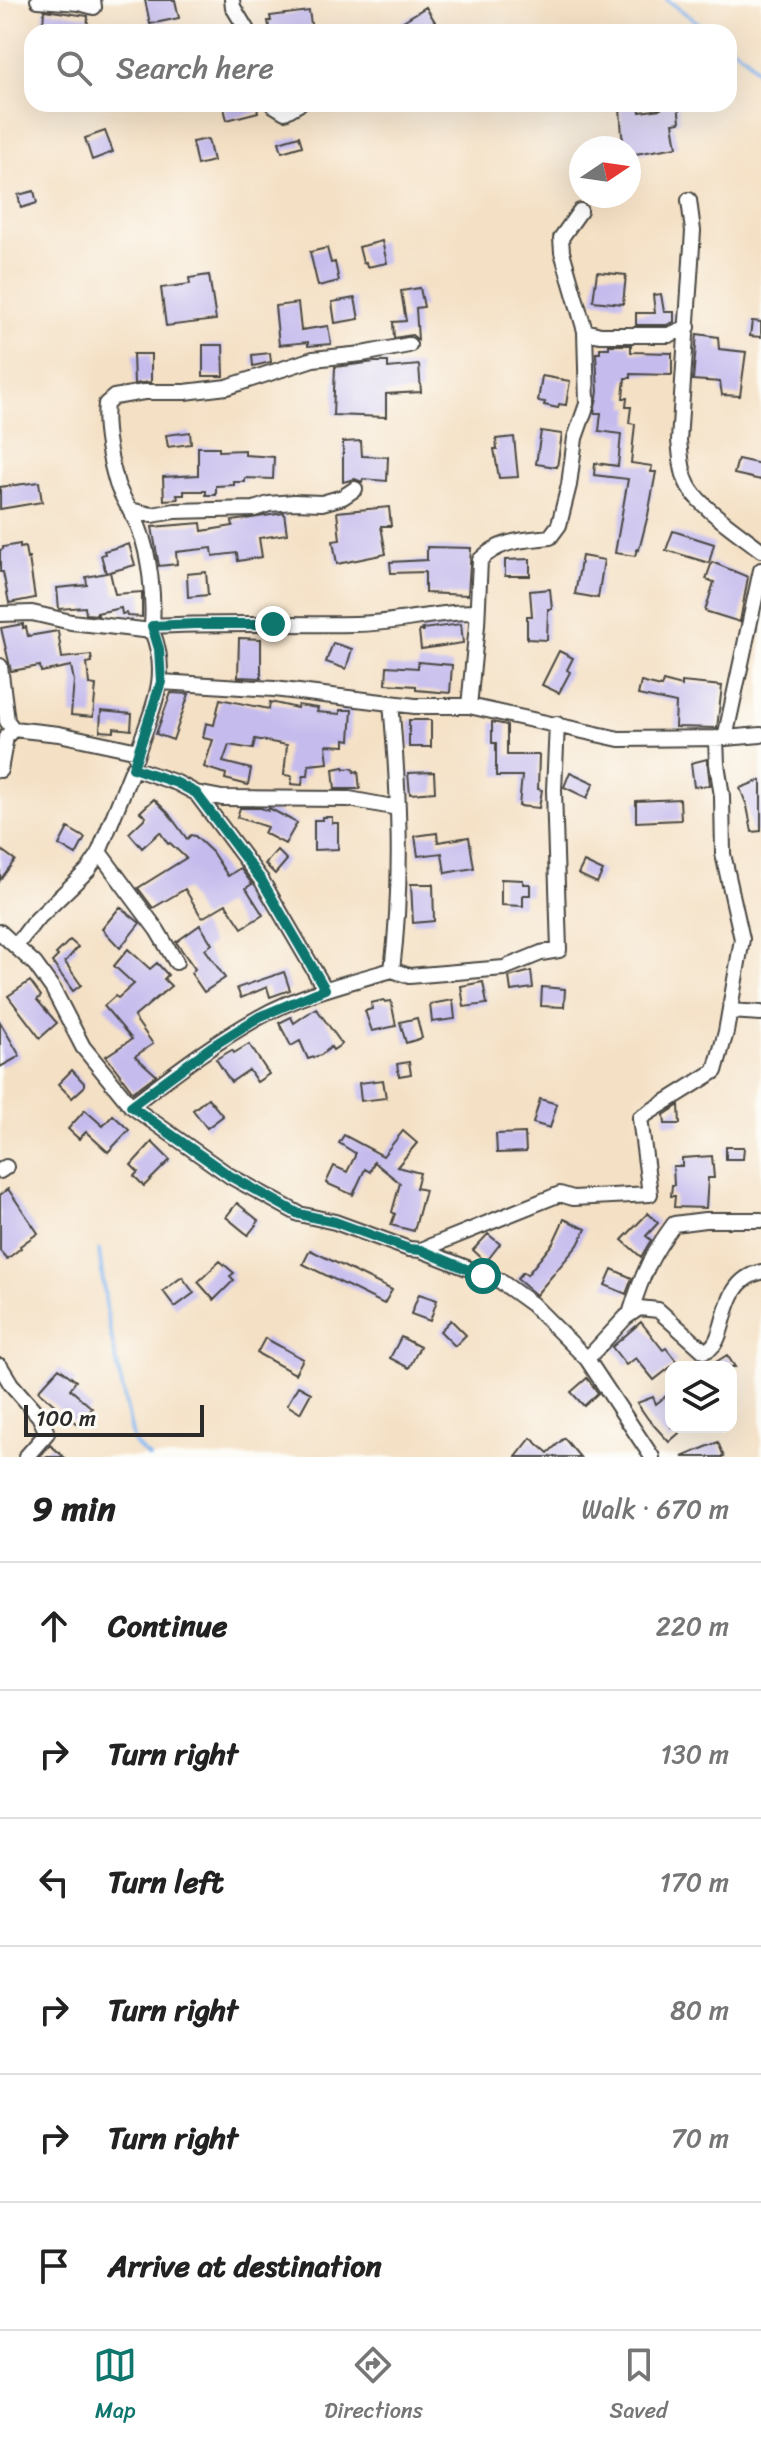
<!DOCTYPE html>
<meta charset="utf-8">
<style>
body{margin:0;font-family:Sriracha,sans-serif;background:#f6f6f6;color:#222}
.controls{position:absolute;right:24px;bottom:24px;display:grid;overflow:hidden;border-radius:16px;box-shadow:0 8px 32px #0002}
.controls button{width:72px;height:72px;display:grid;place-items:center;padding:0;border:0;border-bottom:2px solid #e0e0e0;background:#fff;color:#222;font:40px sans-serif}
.compass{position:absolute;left:569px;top:136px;width:72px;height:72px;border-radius:50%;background:#fff;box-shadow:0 8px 32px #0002;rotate:77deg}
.scale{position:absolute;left:24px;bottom:20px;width:180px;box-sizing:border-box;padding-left:8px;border:4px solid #2b2b2b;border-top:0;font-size:22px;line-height:28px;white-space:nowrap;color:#2b2b2b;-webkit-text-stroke:6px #fdfcf7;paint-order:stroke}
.stop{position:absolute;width:24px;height:24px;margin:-18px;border:6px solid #0f766e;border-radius:50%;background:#fff}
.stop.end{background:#0f766e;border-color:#fff;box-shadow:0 2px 8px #0008}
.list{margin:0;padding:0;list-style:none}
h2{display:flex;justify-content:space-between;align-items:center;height:104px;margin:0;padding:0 32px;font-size:34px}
h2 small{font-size:26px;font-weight:400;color:#767676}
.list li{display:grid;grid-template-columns:52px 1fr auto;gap:24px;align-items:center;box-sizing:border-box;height:128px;padding:0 32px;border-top:2px solid #e0e0e0}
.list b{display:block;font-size:30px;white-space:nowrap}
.list em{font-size:26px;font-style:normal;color:#767676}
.icon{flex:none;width:44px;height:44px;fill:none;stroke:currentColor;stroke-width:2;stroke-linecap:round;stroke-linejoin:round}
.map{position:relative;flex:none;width:761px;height:1457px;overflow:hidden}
.search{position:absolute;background:#fff;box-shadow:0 8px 32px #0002;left:24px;right:24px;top:24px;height:88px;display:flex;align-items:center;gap:20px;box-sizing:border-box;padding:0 28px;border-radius:24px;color:#767676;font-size:30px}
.sheet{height:872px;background:#fff}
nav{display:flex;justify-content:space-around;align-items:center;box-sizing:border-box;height:112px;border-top:2px solid #e0e0e0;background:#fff;font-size:22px;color:#767676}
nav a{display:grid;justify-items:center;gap:4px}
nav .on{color:#0f766e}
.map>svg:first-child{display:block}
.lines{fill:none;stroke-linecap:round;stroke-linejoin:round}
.stream{stroke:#82b4ee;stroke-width:4}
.building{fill:#c5bbed}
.street-casing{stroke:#494642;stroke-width:18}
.street{stroke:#fff;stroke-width:14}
.route{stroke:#0f766e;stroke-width:10}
</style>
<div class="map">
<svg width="761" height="1457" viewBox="0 0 761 1457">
<rect width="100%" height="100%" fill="#fdfcf7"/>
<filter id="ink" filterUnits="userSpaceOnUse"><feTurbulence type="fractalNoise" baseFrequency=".0125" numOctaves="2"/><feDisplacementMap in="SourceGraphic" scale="16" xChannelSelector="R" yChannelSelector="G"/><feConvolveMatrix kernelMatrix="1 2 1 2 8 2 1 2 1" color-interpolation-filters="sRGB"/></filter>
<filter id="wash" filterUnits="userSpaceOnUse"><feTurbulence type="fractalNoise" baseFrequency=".006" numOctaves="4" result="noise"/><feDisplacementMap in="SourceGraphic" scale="32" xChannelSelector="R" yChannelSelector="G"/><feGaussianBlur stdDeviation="1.8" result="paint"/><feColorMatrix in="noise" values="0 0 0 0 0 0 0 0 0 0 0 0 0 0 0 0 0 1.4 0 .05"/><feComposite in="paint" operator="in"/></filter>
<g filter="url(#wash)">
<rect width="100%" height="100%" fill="#f4e0c4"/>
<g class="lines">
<path class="stream" d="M667,0l44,32
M729,45l18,13 14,18
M99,1250l9,71 26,122 15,14"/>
</g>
<g id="blocks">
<path class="building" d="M145,0h30l4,18 -29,6z
M426,7l11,18 -11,7h-21l-5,-9z
M44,10l44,6 -1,14 -44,-3z
M309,11l3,19 -42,2 -2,-11h3l-1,-5z
M223,104h33l2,8 -31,8z
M660,104h18l2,18 -7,1 4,24 -48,8v-7h-4l-3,-13 -2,-27 19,-2 1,6 21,-3z
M105,131l8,21 -21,8 -7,-22z
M299,136l3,10 -20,6 -3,-10z
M208,139l5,22 -16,4 -5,-23z
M34,191l3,12 -16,5 -3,-13z
M382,241l5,22 -20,4 -1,-5 -3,1 -4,-16z
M327,248l4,15 4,-1 4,19 -21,5 -8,-34z
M597,272l29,3 -3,29 -30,-3z
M209,275l7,45 -50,6 -5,-38 29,-4 -1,-6z
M420,288l4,19 -8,1 2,32 -6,-5 -18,3 -1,-16 13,-1 -5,-30z
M661,294l3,18h10v10l-7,3h-31v-12h19l-2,-18z
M355,298l4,21 -24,4 -3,-21z
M298,303l3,27 27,-4 3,18 -23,2v-4l-29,3 -4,-39z
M752,321l9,1v15l-11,-1z
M697,334l21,3 1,12 27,3 -6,44 -18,-1 -2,-13 -27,-2z
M203,345h20l1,31h-21z
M609,345h22v7l41,1v22l-41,-1v4h-6l-2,20h4l-1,9h5l-2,16 6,1 -4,39 21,3 -1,6h5l-8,43 -9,35 -2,-1 -2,7 -20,-3 13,-74 -34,-4 1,-12 23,3 3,-32 -22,-3 2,-18h-7l4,-21 -2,-39h4v-5h9z
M270,353l1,9 -18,4 -1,-11z
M133,354h18v28l-17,2z
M375,362h13v6l31,-3 2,27 -35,2v23l-53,-2 2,-48z
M542,376l28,5 -4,24 -7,-1 -1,4 -14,-3 1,-3 -7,-1z
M541,431l21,3 -5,33 -21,-3z
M190,432l1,12 -23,3 -2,-12z
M514,437l4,40 -19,1 -5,-29h3l-1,-10z
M361,441l1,15 26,1 -1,24 -24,-2 -1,3 -7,-3 -12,3v-40z
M198,447h21v4l26,-1v5l29,2 -1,22 -28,-1v4h-11v3l-18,1v9h-10v-4h-22v4h-7l1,4 -14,1 -1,-23 35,-2z
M738,459l23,5v16l-27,-6z
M39,482l3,20 -42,7v-22z
M389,507l2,19h-10l5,28 -49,10 -4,-23 7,-1 -3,-28z
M284,513l3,21 -28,4 3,19 -24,4 -1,-8 -24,3 -1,-8 -36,4 1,12 -18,2 -7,-39 49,-4 1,8 31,-5 -1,-5z
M673,531l41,13 -5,19 -43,-13z
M20,544v4l5,-1 2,12 2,-1 6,40 -26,5 -6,-31h-3v-22l3,-1v-2z
M129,544l6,21 -29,8 4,-1 5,22 27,-2v25l-15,-1 -1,-3 -4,1 -1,-6 -24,5 1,2 -12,-1 -1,-7 -26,2 -2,-21 30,-3 -1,-8 20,-4 -5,-18 4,-1 -1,-3z
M427,547l44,1 -3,47 -43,-2v-21l-34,1 -1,-11 37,-2z
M582,556l22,4 -6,38 -23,-4z
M530,559v17h-25v-16z
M712,562l36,15 -8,45 -35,-11 9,-29 -8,-3z
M206,572l2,23 -20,2 -1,-23z
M550,589l2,20h-4l-1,31 -20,-1v-23h5l-2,-25z
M23,624v4l3,-1 2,9 30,-5 4,27 29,-3 1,7 -5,1 2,21 7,1 -3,32 -22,-2 3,-34 -3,-15 -30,6 -1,-6 -29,5 -10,-43z
M461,624l2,19 -42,6 -2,-18h4l-1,-2z
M239,638l22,1v39l-23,-1z
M333,643l19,6 -6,20 -20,-7z
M559,651l14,7 -6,12 3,2 -11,21 -17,-8z
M418,662l34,3 -2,28 -34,-3v-4l-30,-2 1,-18 31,2z
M663,681l19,5v-4l40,4 -5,42 -42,-1 1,-24 -38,-8 3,-13 20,5z
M171,693l18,1 -16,46 -17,-6z
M220,699l49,10 1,-7 27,6 1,-3 20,3 -1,4 23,2v-4h12l-2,30 -5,-1v7l-19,-1 2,18 -19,2 -1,11h-5l-1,9 -11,-1 1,-8 -8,-1 3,-30 -32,-6 -2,10 -24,-4 -6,17 28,7 -3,16 -23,-6 1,-5 -22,-7 9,-27 -10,-2 3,-15 8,2z
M101,711l31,3 -1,16 -17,-2v4l-14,-1z
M409,720h22v27h-22z
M492,722l15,3v30h32l-1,34 4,1 -3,18 -20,-2 3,-30h-26v-33h-4z
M707,759l3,26 -16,2 -3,-24z
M344,767v2l9,-1 1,4 4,-1 2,18h-25l-2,-20z
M434,772l1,20 -25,2 -2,-21z
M570,772l24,11 -7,15 -23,-11z
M761,780v51l-9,1 -5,-26 -7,-18z
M154,799l14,14 19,26 4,-4 4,1 17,16 16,24 12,-8 12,16 -6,4 17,27 -21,13 -16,-24 -24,14 -17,-29 -32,19 -15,-20 48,-30 -16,-15 -2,1 -8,-12 -18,16 -13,-15 17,-16 -6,-5z
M680,799l1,21 -45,2v-21z
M240,808h21l7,3 1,-3 28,15 -12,21 -21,-11 3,-6 -30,-10z
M322,817h10v6h6v26l-24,1v-30h8z
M68,828l17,10 -9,17 -17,-10z
M437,833l1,9 31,-5 5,31 -29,5 -3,-20 -24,3 -3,-20z
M0,849l15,11 -15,20z
M277,850l10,10 -12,14 -10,-10z
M584,862l19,9 -6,12 -19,-9z
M501,879l22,1v4h7v11h-7v11l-22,-1z
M411,884h22l1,37 -21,2z
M120,907l20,16 -20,25 -18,-19z
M200,925l12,19 -7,5 20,29 -21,14 -13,-19 4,-4 -19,-27z
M70,940l8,7 -13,15 16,23 -8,6 -21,-29 6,-6 -2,-2z
M128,949l22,20 7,-6 11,12 -4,4 7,7 -37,31 19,27 -18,12 21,19 -23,17 -27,-36 26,-17 -28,-33 11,-10 3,2 16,-14 -20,-18z
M531,971l2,17 -22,3 -2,-14z
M284,972l6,18 -20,7 -3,-10 -26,11 -4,-10z
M30,981l11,15 -4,4 20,23 -17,15 -32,-42z
M483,982l4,22 -23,3 -3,-21z
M542,987l23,2 -1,18 -23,-1z
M384,1000l1,2 6,-1 5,25 -24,5 -7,-20 7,-2 -1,-6z
M453,1000l2,19 -23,3 -2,-18z
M316,1008l26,36 -9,6 -2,-3 -10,8 -13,4 -8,-18 -9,5 -12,-23 12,-6 3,6z
M417,1018l5,20 -16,5 -6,-21z
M0,1022l20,34 -20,11z
M249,1044l20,30 -12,8 -8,-12 -18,12 -15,-23 16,-9 2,3z
M409,1062l2,12 -12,2 -2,-12z
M72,1070l12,13v4l-12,11 -14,-14z
M383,1080l3,18 -25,3 -2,-18z
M208,1098l15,18 -16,12 -14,-18z
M540,1099l17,5 -7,24 -17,-5z
M679,1105l1,19h-15l-1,-9z
M85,1110l18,16 10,-11 16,15 -21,22 -22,-20 -7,7 -11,-10z
M403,1131l14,12 -20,24 23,6 -4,15 9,2 -11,41 -23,-6 4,-11 -3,-2 8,-29 -26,-21 -4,10 -5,-3 -12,26 -27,-12 8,-17 13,6 8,-16v-3l-16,-10 5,-8 39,21z
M525,1133l1,19 -29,1 -1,-19z
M152,1142l18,18 -26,26 -10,-10 4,-4 -7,-7z
M726,1147h18l-1,12h-17z
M712,1156l2,22h-6l-2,30 -32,-1 1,-11h-4l1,-11h2l-1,-19h9v-8z
M8,1189l30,44 -18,13 1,2 -14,11 -7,-8v-56z
M237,1203l22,18 -11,14 -22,-18z
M648,1213l10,10 -12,13 5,4 -10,17 -19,-17z
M564,1219l22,10 -8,16 -42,50 -19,-16 6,-7 4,3 26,-32z
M488,1234l12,10 -14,18 -13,-12z
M310,1250l82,40 -8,14 -81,-40z
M220,1261l14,12 -4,3 4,4 -20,20 -16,-18z
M612,1269l20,9 -6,16 -21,-9z
M182,1277l12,16 -19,14 -12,-16z
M419,1294l18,6 -7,21 -19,-7z
M451,1320l15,15 -11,11 -15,-15z
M641,1322l22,28 3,-2 11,14 -23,18 -18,-22 -10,7 -14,-18z
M401,1337l19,10 -11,21 -19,-10z
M265,1338l38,21 -8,15 -38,-21z
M727,1355l8,12h-27z
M59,1368l17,13 -6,8 22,19 -14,17 -40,-34z
M587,1378l11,15 -14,13 -13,-14z
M298,1386l13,7 -11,20 -13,-8z
M671,1392v35h15l-17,15 -21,-23 -11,-16 16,-6 3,7z
M531,1438l17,15 16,-15 16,19h-64z
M718,1442l6,15h-42z
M50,1445l14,12h-25z"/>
</g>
</g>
<g filter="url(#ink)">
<use href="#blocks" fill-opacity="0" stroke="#494642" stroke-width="2"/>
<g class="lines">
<g class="street-casing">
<path id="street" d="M38,0l41,3 15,4 -1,-7
M232,0l1,7 15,25
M272,104l13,8 14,-8
M689,200l4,31 -14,210c2,15 2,31 9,44 10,21 54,50 73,65
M585,331l15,4h69l19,-8
M130,510l22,5 23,-4 79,-2 15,-5 25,-2 28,1 21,-6 12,-8
M0,614l32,-1 39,9 81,9v-5c68,-4 135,-1 203,-2 41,0 81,-13 122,-12
M152,626c2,-29 -2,-70 -13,-98 -6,-15 -17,-29 -22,-44 -7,-24 -14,-54 -11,-80l8,-7 30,-5h41l42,-5 86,-28 49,-5 47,-9
M0,666l7,55 6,8
M161,682l113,7 141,17h54l150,33 106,-1 36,-3
M469,706l8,-81 3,-65c20,-20 43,-20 70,-23l9,-12 10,-40 6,-47 12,-34 -2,-73 -23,-79 -1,-14 19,-27
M725,738l36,-168
M136,757c14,-46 36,-77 16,-126
M0,770l6,-33 7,-8 46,5 79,17
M196,793l26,5 127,1 49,9
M99,852l58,78 19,32
M0,932l35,32 18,25 30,58 48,59 99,70 69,38 36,8 74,27 12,1 79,31 32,23 55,55 65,98
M16,946l18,-24 54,-52 9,-13 36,-89 44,15 19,10 66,88 63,108
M392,970l17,6 95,-8 37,-15 18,-3 -5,-160 3,-66
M730,1011l31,2
M131,1106c41,-31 82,-63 127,-88 41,-23 88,-35 134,-48 11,-88 7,-179 -1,-267
M0,1171l6,-4
M421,1250l139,-56 13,4 77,-4 -10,-76 75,-47 11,-39 16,-93 -19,-85 -1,-58 -5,-32 -1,-26
M631,1311c11,-36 20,-56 43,-87l31,-4h56
M587,1359l39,-42 13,-9 19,2 46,41c27,-6 11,-69 57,-79
M0,1366l11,18 28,32 8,17 -21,24"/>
</g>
<use href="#street" class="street"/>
</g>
</g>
<g class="lines" filter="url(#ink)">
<path class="route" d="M273,624h-78l-43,2 7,23 2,33 -28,86 44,15 19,10 66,88 63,108 -66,28 -48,30 -80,59 99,70 69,38 36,8 74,27 12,1 62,26"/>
</g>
</svg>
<div class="controls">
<button><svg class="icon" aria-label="layers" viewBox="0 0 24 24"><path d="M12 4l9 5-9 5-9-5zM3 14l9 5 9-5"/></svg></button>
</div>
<svg class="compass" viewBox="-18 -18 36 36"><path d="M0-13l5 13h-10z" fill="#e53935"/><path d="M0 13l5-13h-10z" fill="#767676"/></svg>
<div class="scale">100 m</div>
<div class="stop" style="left:483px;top:1276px"></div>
<div class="stop end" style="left:273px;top:624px"></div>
<div class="search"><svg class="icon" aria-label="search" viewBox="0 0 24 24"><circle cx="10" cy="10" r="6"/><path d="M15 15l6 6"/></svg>Search here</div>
</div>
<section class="sheet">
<h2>9 min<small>Walk · 670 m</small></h2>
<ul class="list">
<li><svg class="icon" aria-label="ahead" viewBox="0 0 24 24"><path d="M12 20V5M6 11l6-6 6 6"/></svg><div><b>Continue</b></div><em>220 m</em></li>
<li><svg class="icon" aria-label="right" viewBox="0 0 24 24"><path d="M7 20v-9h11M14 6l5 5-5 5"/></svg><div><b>Turn right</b></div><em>130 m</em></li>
<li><svg class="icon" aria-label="left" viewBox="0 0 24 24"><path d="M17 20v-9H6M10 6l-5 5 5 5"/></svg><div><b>Turn left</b></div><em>170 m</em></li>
<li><svg class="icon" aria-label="right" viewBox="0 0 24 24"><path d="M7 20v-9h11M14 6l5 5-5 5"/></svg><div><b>Turn right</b></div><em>80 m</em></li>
<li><svg class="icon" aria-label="right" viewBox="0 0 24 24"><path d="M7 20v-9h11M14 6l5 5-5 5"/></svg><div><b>Turn right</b></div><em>70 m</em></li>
<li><svg class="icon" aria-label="arrive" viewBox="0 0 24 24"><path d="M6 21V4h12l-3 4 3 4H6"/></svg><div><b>Arrive at destination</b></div></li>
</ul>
</section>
<nav>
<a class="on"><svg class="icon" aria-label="map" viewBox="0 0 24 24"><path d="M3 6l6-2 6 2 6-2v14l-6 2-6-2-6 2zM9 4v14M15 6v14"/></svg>Map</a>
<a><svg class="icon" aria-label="directions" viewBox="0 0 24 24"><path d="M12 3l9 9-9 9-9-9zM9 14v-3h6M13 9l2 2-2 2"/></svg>Directions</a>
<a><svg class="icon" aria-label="saved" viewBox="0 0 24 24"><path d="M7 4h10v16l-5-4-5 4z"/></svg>Saved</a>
</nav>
